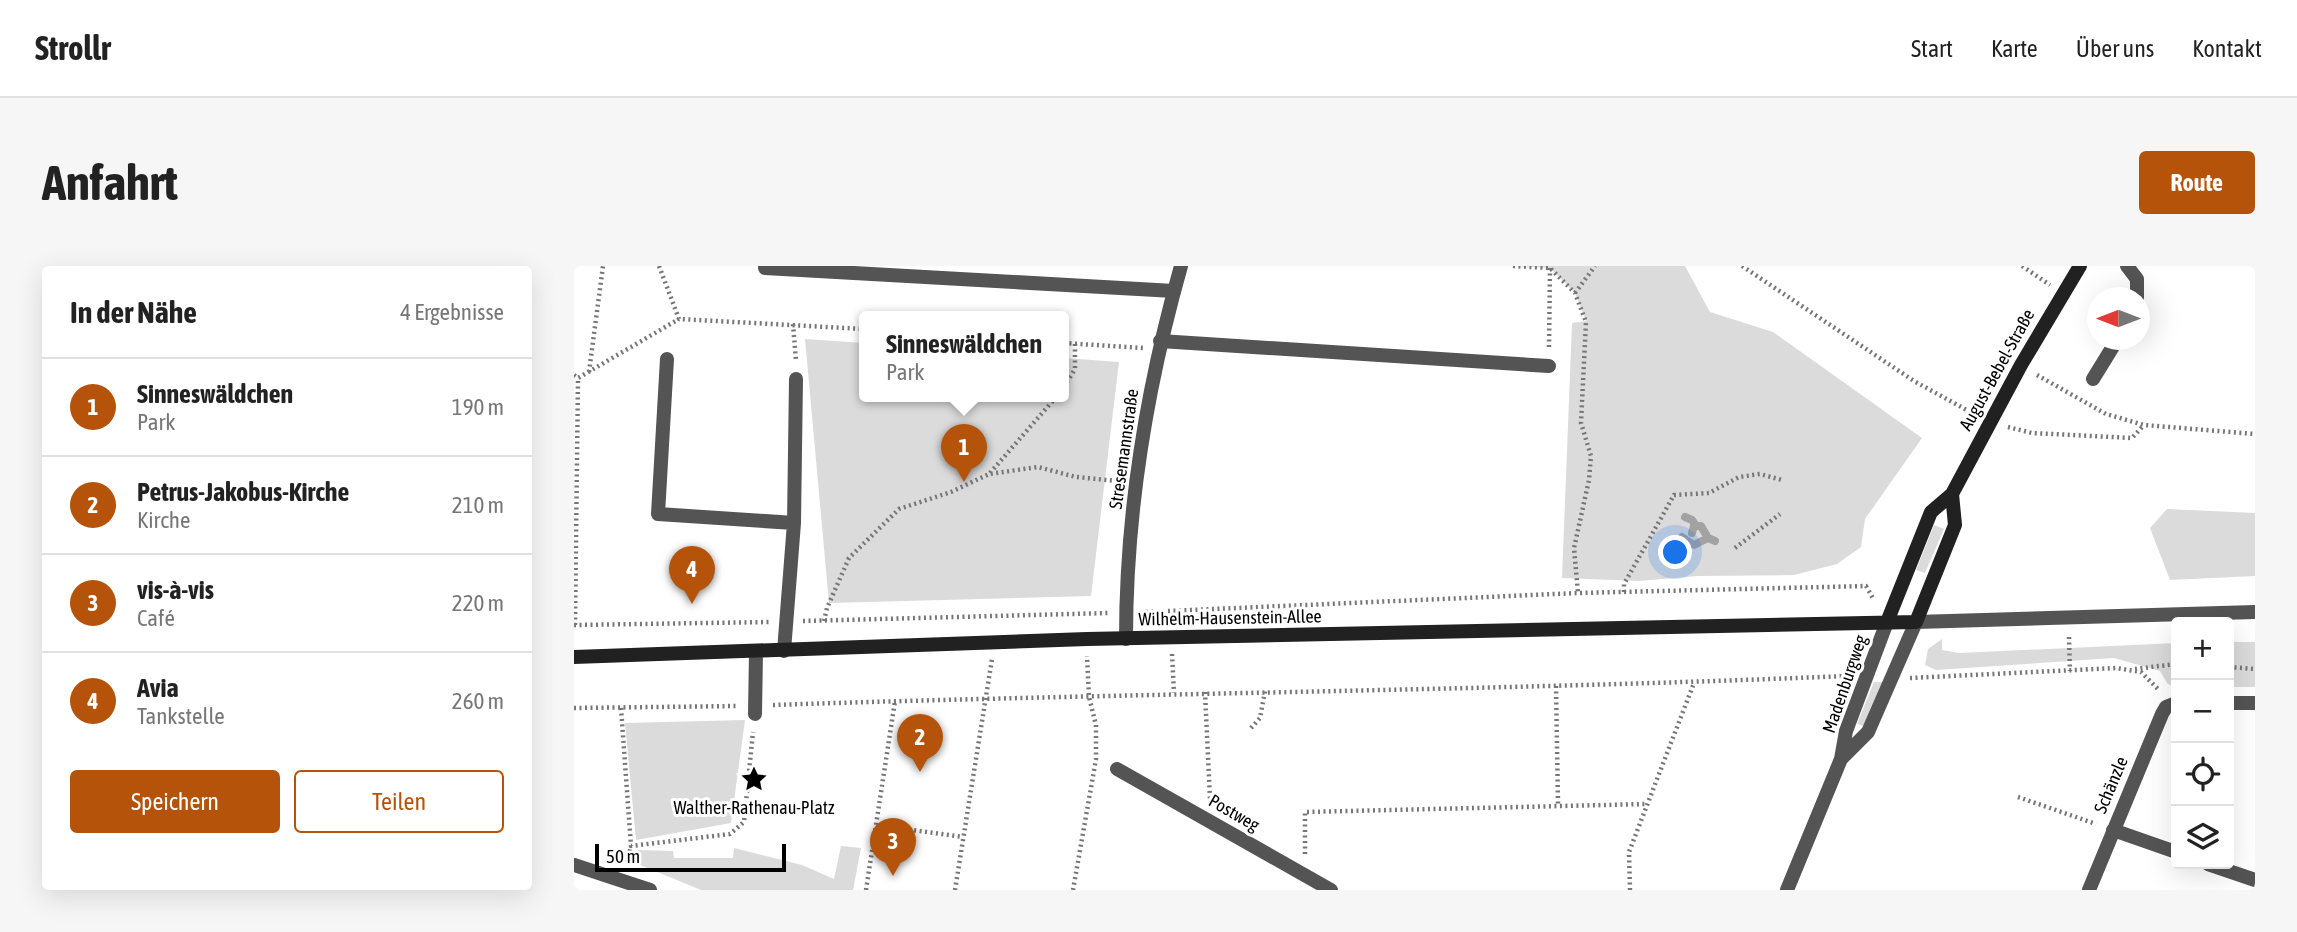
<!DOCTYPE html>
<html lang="de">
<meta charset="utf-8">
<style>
body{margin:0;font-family:"Asap Condensed",sans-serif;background:#f6f6f6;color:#222}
.controls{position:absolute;right:21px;bottom:21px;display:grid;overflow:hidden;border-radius:7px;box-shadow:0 7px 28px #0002}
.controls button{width:63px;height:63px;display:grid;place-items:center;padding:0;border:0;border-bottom:2px solid #e0e0e0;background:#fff;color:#222;font:35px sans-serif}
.compass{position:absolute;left:1513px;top:21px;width:63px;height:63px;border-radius:50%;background:#fff;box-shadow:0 7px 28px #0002;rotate:270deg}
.scale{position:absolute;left:21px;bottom:18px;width:191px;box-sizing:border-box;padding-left:7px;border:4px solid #000;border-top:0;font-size:19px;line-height:24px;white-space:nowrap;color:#000;-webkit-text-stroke:5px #fff;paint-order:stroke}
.you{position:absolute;left:1102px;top:287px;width:24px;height:24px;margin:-18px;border:5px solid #fff;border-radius:50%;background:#1a73e8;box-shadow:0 0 0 10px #1a73e833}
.badge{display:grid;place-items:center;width:46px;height:46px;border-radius:50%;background:#b45309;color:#fff;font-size:23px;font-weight:700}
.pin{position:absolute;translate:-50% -58px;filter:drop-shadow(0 2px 4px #0008)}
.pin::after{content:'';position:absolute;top:37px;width:24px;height:21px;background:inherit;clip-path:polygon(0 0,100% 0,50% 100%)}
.popup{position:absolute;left:285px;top:45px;width:210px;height:91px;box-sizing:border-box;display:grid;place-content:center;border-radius:7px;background:#fff;filter:drop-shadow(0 2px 5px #0005);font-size:23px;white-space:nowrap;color:#767676}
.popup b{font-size:26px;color:#222}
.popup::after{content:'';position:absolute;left:50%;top:100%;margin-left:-14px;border:14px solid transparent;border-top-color:#fff}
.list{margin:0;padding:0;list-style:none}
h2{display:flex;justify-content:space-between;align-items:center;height:91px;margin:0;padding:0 28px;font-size:30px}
h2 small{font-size:23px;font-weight:400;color:#767676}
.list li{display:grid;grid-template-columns:46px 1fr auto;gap:21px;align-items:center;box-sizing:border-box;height:98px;padding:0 28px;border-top:2px solid #e0e0e0}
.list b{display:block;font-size:26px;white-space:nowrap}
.list p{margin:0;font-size:23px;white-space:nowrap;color:#767676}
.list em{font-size:23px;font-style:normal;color:#767676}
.actions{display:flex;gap:14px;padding:21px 28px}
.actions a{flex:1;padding:16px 0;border:2px solid #b45309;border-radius:7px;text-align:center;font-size:24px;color:#b45309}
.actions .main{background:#b45309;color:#fff}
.icon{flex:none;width:38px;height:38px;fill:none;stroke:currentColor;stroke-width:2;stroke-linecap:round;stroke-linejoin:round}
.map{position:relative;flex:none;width:1681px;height:624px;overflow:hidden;border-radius:7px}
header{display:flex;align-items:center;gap:42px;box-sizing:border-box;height:98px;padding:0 35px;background:#fff;border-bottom:2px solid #e0e0e0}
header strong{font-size:33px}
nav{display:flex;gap:38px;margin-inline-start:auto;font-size:24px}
.intro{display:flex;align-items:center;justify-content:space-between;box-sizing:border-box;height:168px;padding:0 42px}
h1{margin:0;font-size:49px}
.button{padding:18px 32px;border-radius:7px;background:#b45309;color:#fff;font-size:24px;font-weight:700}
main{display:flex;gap:42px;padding:0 42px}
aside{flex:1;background:#fff;border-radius:7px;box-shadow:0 7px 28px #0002}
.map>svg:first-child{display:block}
.green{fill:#dbdbdb}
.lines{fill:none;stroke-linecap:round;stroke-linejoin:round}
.stream{stroke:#a2a2a2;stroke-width:8}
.path{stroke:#767676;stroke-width:4.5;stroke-dasharray:2 3.5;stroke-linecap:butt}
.lane{stroke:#545454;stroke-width:14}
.street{stroke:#545454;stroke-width:14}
.secondary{stroke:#212121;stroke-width:14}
.labels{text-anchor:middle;stroke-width:6;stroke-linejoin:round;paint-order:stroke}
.street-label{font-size:18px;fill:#000;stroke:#fff}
.poi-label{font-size:18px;fill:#000;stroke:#fff}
</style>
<header>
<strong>Strollr</strong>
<nav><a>Start</a><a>Karte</a><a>Über uns</a><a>Kontakt</a></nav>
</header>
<div class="intro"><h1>Anfahrt</h1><a class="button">Route</a></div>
<main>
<aside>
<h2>In der Nähe<small>4 Ergebnisse</small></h2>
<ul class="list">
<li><span class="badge">1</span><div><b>Sinneswäldchen</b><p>Park</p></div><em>190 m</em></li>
<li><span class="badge">2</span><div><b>Petrus-Jakobus-Kirche</b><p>Kirche</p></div><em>210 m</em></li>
<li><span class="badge">3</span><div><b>vis-à-vis</b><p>Café</p></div><em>220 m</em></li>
<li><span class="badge">4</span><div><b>Avia</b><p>Tankstelle</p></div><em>260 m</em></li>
</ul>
<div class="actions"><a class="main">Speichern</a><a>Teilen</a></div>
</aside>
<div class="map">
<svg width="1681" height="624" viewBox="0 0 1681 624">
<rect width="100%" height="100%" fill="#fff"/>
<path class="green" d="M939,0h172l25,46 63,20 149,106 -57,81 -4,28 -24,17 -43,11 -96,1 -59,5 -77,-3 10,-255 14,-2 -11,-28 -25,-25z
M231,73l59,4v53h200v-38l55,4 -28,234 -262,7z
M1593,243l88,4v63l-85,4 -20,-52z
M1360,259l10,4 -19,44 -9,-3z
M1368,373v11l17,3 217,-10v46l-9,-6 -7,-12 -46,-13 -178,12 -11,-5 3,-16z
M1655,376h26v45h-26z
M1300,416h12l-23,44 -6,-2z
M171,454l-14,103 -95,17 -11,-117z
M267,580l20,2 -8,42h-152l-68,-28 5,-12 35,1 1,7h59l1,-10 68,17 32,14z"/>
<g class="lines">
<path class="stream" d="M1111,251l7,3 4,6
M1118,267l2,-7h7l7,12
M1108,271l12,8 14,-7 7,3"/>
<path class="path" d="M85,0l20,53 185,10
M939,0l37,2 25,25 11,29 -5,101 10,33 -2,24 -15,68 4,45
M1168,0l172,115 60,33
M1448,0l28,19
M1001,27l20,-27
M219,58l3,37
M490,77l79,5
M975,81l1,-79
M15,106l14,-106
M0,109l4,3 101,-59
M1463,109l69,39 38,11 111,9
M490,121l11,-18v-25
M1434,161l24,6 100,5 12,-13
M416,207l67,-77
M1161,282l45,-34
M1050,326v-8l50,-89 35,-2 30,-16 21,-3 22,6
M572,346l432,-19 288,-7 8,14
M229,355l306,-8
M250,355l3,-13 22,-50 50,-49 52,-17 38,-18 49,-7 38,10 42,4
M0,359l196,-3
M1,359l3,-247
M1495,371l1,34
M598,388l2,39
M1655,401l26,2
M1561,403l41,-5
M1336,412l206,-10 25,4 18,18
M982,420l2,118
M631,426l5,107
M199,439c358,-12 715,-14 1073,-29
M0,442l163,-2
M47,442l10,138 99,-12 14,-12 9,-90
M677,462l9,-10 5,-27
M1444,531l78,27
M302,559l87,12
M731,588v-42l342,-8
M53,596l4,-16
M292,624l29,-189
M381,624l37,-231
M499,624l23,-131v-34l-7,-28 -2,-41
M1056,624l-1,-38 65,-169"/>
<path class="lane" d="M1553,0l10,13v19
M191,2l409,23
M586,75l389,25
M93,93l-9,155 136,9
M1519,113l24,-39
M1342,356l339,-10
M210,385l10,-128 2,-144
M181,448l1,-62"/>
<path class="street" d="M552,373c0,-125 21,-253 55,-373
M1655,437h26
M1267,493l27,-27 48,-110
M543,503l214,121
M1539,564l63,22
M1634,598l47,16
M0,599l76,25
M1213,624l54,-131 5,-28 41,-109
M1515,624l73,-176 4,-7 10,-4"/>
<path class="secondary" d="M1313,356l44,-110 21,-18 69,-129 59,-99
M0,391l513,-18 829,-17 39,-97 -3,-31"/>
</g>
<defs>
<g id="sight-bare" transform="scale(2.1)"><path d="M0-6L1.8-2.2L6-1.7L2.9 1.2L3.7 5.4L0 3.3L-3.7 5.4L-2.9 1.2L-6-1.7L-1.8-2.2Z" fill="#000" stroke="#fff" stroke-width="2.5" paint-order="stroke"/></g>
</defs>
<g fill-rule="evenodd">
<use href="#sight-bare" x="180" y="513"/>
</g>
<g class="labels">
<g class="street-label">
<text transform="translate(1423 104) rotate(-61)" y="6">August-Bebel-Straße</text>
<text transform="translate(550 183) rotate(-82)" y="6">Stresemannstraße</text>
<text transform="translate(656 352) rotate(-1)" y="6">Wilhelm-Hausenstein-Allee</text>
<text transform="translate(1271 418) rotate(-71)" y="6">Madenburgweg</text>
<text transform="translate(1537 519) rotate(-67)" y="6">Schänzle</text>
<text transform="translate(660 547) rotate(30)" y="6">Postweg</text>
</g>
<g class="poi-label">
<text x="180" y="548">Walther-Rathenau-Platz</text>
</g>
</g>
</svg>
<div class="controls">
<button>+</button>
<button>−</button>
<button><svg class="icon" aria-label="locate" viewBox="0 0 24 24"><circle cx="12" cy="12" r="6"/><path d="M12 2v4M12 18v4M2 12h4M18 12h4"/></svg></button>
<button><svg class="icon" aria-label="layers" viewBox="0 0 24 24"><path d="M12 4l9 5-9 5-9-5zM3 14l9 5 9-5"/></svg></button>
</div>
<svg class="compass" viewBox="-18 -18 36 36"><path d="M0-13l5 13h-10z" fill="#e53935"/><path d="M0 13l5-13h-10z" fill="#767676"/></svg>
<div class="scale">50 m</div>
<div class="you"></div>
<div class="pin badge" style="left:390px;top:216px">1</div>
<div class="popup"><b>Sinneswäldchen</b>Park</div>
<div class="pin badge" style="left:346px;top:506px">2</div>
<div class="pin badge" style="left:319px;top:610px">3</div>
<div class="pin badge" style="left:118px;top:338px">4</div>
</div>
</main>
